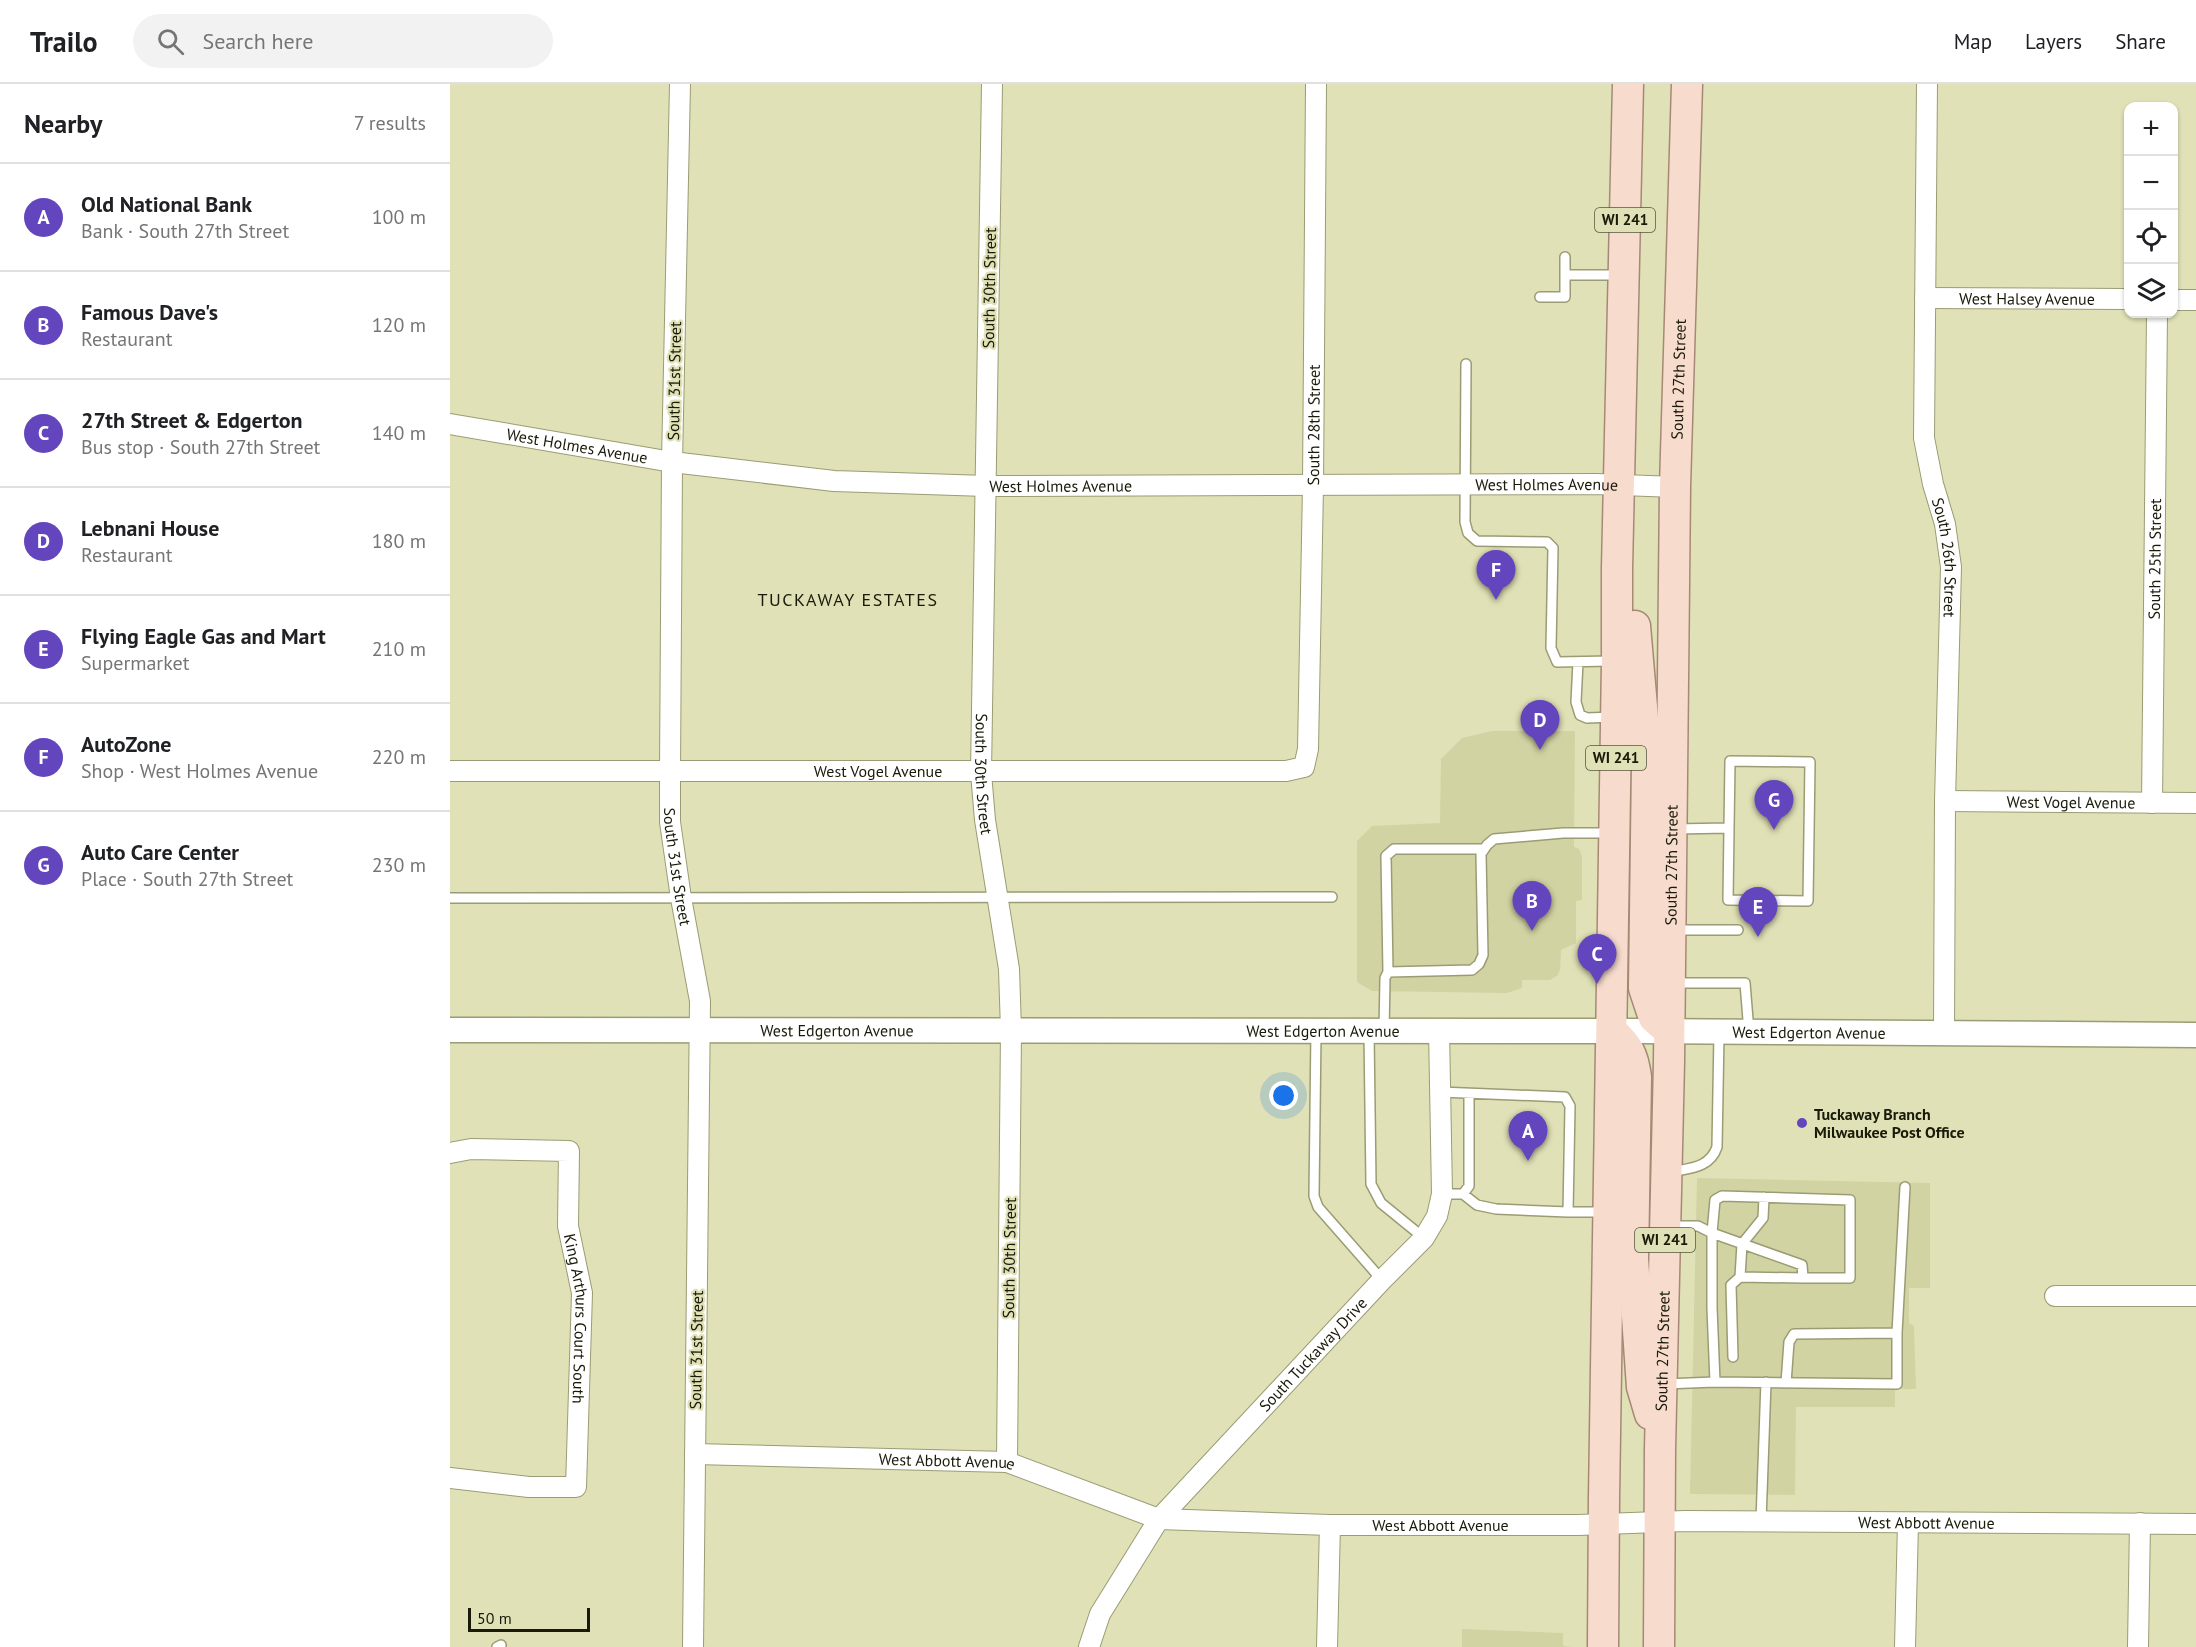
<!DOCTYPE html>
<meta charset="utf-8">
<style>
body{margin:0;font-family:"PT Sans",sans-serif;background:#f2f2f2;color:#202124}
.controls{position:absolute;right:18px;top:18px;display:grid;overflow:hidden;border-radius:12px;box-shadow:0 2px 4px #0004}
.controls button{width:54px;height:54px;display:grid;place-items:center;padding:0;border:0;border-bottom:2px solid #e0e0e0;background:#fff;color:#202124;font:30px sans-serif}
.scale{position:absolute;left:18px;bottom:15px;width:122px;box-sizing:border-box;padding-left:6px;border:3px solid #1a1a0a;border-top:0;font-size:16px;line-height:21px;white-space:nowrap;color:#1a1a0a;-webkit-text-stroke:4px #e0e1b6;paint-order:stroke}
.you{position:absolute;left:834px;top:1012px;width:21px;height:21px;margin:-15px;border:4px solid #fff;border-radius:50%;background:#1a73e8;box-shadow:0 0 0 9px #1a73e833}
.badge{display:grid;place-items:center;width:39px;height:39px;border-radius:50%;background:#6346be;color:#fff;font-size:20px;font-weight:700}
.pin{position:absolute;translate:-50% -50px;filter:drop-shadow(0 2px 3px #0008)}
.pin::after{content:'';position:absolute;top:32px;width:21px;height:18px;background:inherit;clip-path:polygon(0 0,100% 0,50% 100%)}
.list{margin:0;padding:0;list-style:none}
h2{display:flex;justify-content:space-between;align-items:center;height:78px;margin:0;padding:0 24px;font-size:26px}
h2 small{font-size:20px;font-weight:400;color:#757577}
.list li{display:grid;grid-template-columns:39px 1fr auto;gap:18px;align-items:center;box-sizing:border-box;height:108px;padding:0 24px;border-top:2px solid #e0e0e0}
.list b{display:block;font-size:22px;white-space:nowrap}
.list p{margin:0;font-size:20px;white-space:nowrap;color:#757577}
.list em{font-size:20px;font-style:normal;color:#757577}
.icon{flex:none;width:33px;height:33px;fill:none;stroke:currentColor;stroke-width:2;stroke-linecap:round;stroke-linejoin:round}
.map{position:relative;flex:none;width:1746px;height:1563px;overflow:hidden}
header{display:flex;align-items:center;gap:36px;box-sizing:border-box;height:84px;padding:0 30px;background:#fff;border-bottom:2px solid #e0e0e0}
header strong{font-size:28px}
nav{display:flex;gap:33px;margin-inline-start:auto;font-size:21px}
.search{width:420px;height:54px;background:#f2f2f2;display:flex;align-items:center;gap:15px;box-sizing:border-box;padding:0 21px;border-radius:33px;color:#757577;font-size:22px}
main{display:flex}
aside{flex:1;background:#fff}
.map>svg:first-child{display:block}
.built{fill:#d2d3a3}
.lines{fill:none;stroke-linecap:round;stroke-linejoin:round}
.service-casing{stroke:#9b9c74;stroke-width:12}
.minor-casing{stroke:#9b9c74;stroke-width:22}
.tertiary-casing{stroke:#9b9c74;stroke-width:27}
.primary-casing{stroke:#a68975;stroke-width:33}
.service{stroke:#fff;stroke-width:9}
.minor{stroke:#fff;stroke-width:20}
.tertiary{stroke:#fff;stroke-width:24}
.primary{stroke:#f7dcce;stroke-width:30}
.poi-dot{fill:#6346be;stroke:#e0e1b6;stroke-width:2}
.labels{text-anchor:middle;stroke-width:4.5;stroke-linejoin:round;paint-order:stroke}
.shield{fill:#e0e1b6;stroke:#55563e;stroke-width:1.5}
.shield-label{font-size:15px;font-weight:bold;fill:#1a1a0a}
.street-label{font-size:16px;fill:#1a1a0a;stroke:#e0e1b6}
.poi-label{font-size:16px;font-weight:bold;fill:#1a1a0a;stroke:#e0e1b6;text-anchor:start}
.neighbourhood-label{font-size:18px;letter-spacing:1.5px;fill:#1a1a0a;stroke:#e0e1b6}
</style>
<header>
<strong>Trailo</strong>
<div class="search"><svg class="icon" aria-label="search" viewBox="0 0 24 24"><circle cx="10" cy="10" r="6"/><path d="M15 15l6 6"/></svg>Search here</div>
<nav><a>Map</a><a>Layers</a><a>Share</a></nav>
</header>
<main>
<aside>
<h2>Nearby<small>7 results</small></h2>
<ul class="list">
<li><span class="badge">A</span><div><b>Old National Bank</b><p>Bank · South 27th Street</p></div><em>100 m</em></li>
<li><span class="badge">B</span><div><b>Famous Dave's</b><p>Restaurant</p></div><em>120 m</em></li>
<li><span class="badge">C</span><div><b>27th Street &amp; Edgerton</b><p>Bus stop · South 27th Street</p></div><em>140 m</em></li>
<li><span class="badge">D</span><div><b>Lebnani House</b><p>Restaurant</p></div><em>180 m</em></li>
<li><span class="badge">E</span><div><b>Flying Eagle Gas and Mart</b><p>Supermarket</p></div><em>210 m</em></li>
<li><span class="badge">F</span><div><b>AutoZone</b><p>Shop · West Holmes Avenue</p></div><em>220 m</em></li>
<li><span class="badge">G</span><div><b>Auto Care Center</b><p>Place · South 27th Street</p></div><em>230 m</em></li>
</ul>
</aside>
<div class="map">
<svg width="1746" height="1563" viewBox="0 0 1746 1563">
<rect width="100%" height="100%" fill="#e0e1b6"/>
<path class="built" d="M1042,647h83l-1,116 5,2 3,7v44l-6,1v42l-15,7 -1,20 -3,6 -7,4h-28v8l-15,5 -135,-2 -15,-9v-141l15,-15 68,-3 1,-64 21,-21z
M1247,1094l233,5v105h-21v35l5,3 2,63h-21v18h-99l-1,88 -105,-1z
M1012,1545l101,4v13l10,1h-111z"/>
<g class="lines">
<g class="service-casing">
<path id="service" d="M1115,173v18h53
M1090,213h25v-22
M1016,280l-1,158 3,11 9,8 70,1 6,6 -2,100 6,14 55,-1
M1128,578l-2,40 4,13 7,3 27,-1
M1224,745l55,-1 1,-67 80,1 -2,139 -80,-1 1,-72
M0,814l882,-1
M1225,846h63
M938,888l-2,-116 8,-7h90
M1223,899h72l4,49
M866,947l-2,165 4,11 64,73
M934,947l1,-53 3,-6 84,-2 7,-6 4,-9 -2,-101 6,-9 7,-6 69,-6h46
M919,949l2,151 10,19 43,35
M990,1008l125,5 5,9 -2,106h35
M1221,1088c19,-4 39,-4 46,-25l2,-113
M992,1110h21l6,-8v-92
M1013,1110l14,11 19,4 72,3
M1272,1112l128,4v78h-47l-1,-13 -90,-32 3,-33z
M1314,1113l-1,21 -21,26 -2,33 63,1
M1447,1249l8,-146
M1283,1273l-2,-72 9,-8
M1265,1298l182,2v-51l-103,1 -5,8 -3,41
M1215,1300l50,-2 -3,-74v-75l-14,-7h-29
M1311,1437l5,-139
M47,1563l4,-2"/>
</g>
<g class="minor-casing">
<g id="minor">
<path id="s1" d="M230,0l-8,378 -2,311v49l11,76 19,103 -7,646"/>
<path id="s2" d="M542,0l-11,689 4,47 24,149 2,61 -4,432"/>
<path id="s3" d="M1477,0l-3,354 9,46 12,40 6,43 -6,234 -1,232"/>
<path id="s4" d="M1475,214l203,1"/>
<path d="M1724,216h22"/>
<path id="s5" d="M0,340l222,38 162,19 152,5 610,-2 79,3"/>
<path id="s6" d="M0,687h836l18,-4 4,-18 5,-263 3,-402"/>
<path id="s7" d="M1495,717l251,2"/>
<path id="s8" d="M1702,719l5,-489"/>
<path id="s9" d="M0,1069l21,-4 98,2 -1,75 14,67 -6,194h-47l-79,-9"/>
<path d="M1605,1212h141"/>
<path id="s10" d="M245,1370l312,8 152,57 171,6h248l107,-4 511,3"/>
<path id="s11" d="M639,1563l11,-33 59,-95 223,-239 42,-42 13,-22 5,-22 -3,-164"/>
<path d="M877,1563l3,-122"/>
<path d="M1455,1563l3,-124"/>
<path d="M1688,1563l2,-124"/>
</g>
</g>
<g class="tertiary-casing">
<g id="tertiary">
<path id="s12" d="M0,946l1189,1 557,4"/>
</g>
</g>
<g class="primary-casing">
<g id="primary">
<path d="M1185,542l12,139 -3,223 10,30 15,13"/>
<path d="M1162,947c16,15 21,23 24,46l-3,182 9,128 8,27"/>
<path d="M1153,1563l1,-149 13,-837v-93l11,-484"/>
<path id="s13" d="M1209,1563l1,-198 9,-387 6,-575 12,-403"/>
</g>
</g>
<use href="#service" class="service"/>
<use href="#minor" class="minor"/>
<use href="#tertiary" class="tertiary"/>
<use href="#primary" class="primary"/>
</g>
<circle class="poi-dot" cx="1352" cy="1039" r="6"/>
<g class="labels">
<g class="shield">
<rect x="1145" y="124" width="60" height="24" rx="4.5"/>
<rect x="1136" y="662" width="60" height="24" rx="4.5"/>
<rect x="1185" y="1144" width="60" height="24" rx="4.5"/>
</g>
<g class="shield-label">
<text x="1175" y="141">WI 241</text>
<text x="1166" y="679">WI 241</text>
<text x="1215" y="1161">WI 241</text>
</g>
<g class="street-label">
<text transform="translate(539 204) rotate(-89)" y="6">South 30th Street</text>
<text dy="6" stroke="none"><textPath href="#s4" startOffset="102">West Halsey Avenue</textPath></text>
<text dy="6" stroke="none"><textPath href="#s13" startOffset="1268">South 27th Street</textPath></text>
<text transform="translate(224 297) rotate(-89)" y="6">South 31st Street</text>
<text dy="6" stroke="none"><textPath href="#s6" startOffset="1197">South 28th Street</textPath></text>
<text dy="6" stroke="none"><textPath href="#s5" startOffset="129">West Holmes Avenue</textPath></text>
<text dy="6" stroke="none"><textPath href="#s5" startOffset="1101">West Holmes Avenue</textPath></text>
<text dy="6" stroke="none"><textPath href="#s5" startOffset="615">West Holmes Avenue</textPath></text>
<text dy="6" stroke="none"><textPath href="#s3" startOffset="476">South 26th Street</textPath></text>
<text dy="6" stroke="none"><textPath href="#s8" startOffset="244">South 25th Street</textPath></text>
<text dy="6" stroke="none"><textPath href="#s6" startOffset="428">West Vogel Avenue</textPath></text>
<text dy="6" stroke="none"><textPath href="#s2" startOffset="690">South 30th Street</textPath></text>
<text dy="6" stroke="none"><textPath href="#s7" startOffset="126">West Vogel Avenue</textPath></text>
<text dy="6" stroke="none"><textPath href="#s13" startOffset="782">South 27th Street</textPath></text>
<text dy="6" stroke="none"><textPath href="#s1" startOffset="783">South 31st Street</textPath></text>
<text dy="6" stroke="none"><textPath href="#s12" startOffset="873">West Edgerton Avenue</textPath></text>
<text dy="6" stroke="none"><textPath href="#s12" startOffset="387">West Edgerton Avenue</textPath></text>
<text dy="6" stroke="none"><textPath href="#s12" startOffset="1359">West Edgerton Avenue</textPath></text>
<text transform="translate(559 1174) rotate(-89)" y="6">South 30th Street</text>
<text dy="6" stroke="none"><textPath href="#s9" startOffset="288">King Arthurs Court South</textPath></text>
<text transform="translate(246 1266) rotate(-89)" y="6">South 31st Street</text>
<text dy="6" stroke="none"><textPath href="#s13" startOffset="296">South 27th Street</textPath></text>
<text dy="6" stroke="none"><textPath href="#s11" startOffset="372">South Tuckaway Drive</textPath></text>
<text dy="6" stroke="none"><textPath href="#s10" startOffset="252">West Abbott Avenue</textPath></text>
<text dy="6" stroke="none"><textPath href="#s10" startOffset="1242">West Abbott Avenue</textPath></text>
<text dy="6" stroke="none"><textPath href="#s10" startOffset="756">West Abbott Avenue</textPath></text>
</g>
<g class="poi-label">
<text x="1364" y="1036">Tuckaway Branch<tspan x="1364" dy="18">Milwaukee Post Office</tspan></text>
</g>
<g class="neighbourhood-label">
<text x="398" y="522">TUCKAWAY ESTATES</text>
</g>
</g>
</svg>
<div class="controls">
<button>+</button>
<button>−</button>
<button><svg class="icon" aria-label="locate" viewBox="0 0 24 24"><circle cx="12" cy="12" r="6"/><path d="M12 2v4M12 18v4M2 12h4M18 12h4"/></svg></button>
<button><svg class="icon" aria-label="layers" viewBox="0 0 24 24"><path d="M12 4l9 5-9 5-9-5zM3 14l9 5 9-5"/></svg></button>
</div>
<div class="scale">50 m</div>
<div class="you"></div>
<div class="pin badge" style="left:1078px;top:1077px">A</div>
<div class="pin badge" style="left:1082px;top:847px">B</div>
<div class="pin badge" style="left:1147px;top:900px">C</div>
<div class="pin badge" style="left:1090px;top:666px">D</div>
<div class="pin badge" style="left:1308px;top:853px">E</div>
<div class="pin badge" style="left:1046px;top:516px">F</div>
<div class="pin badge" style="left:1324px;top:746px">G</div>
</div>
</main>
